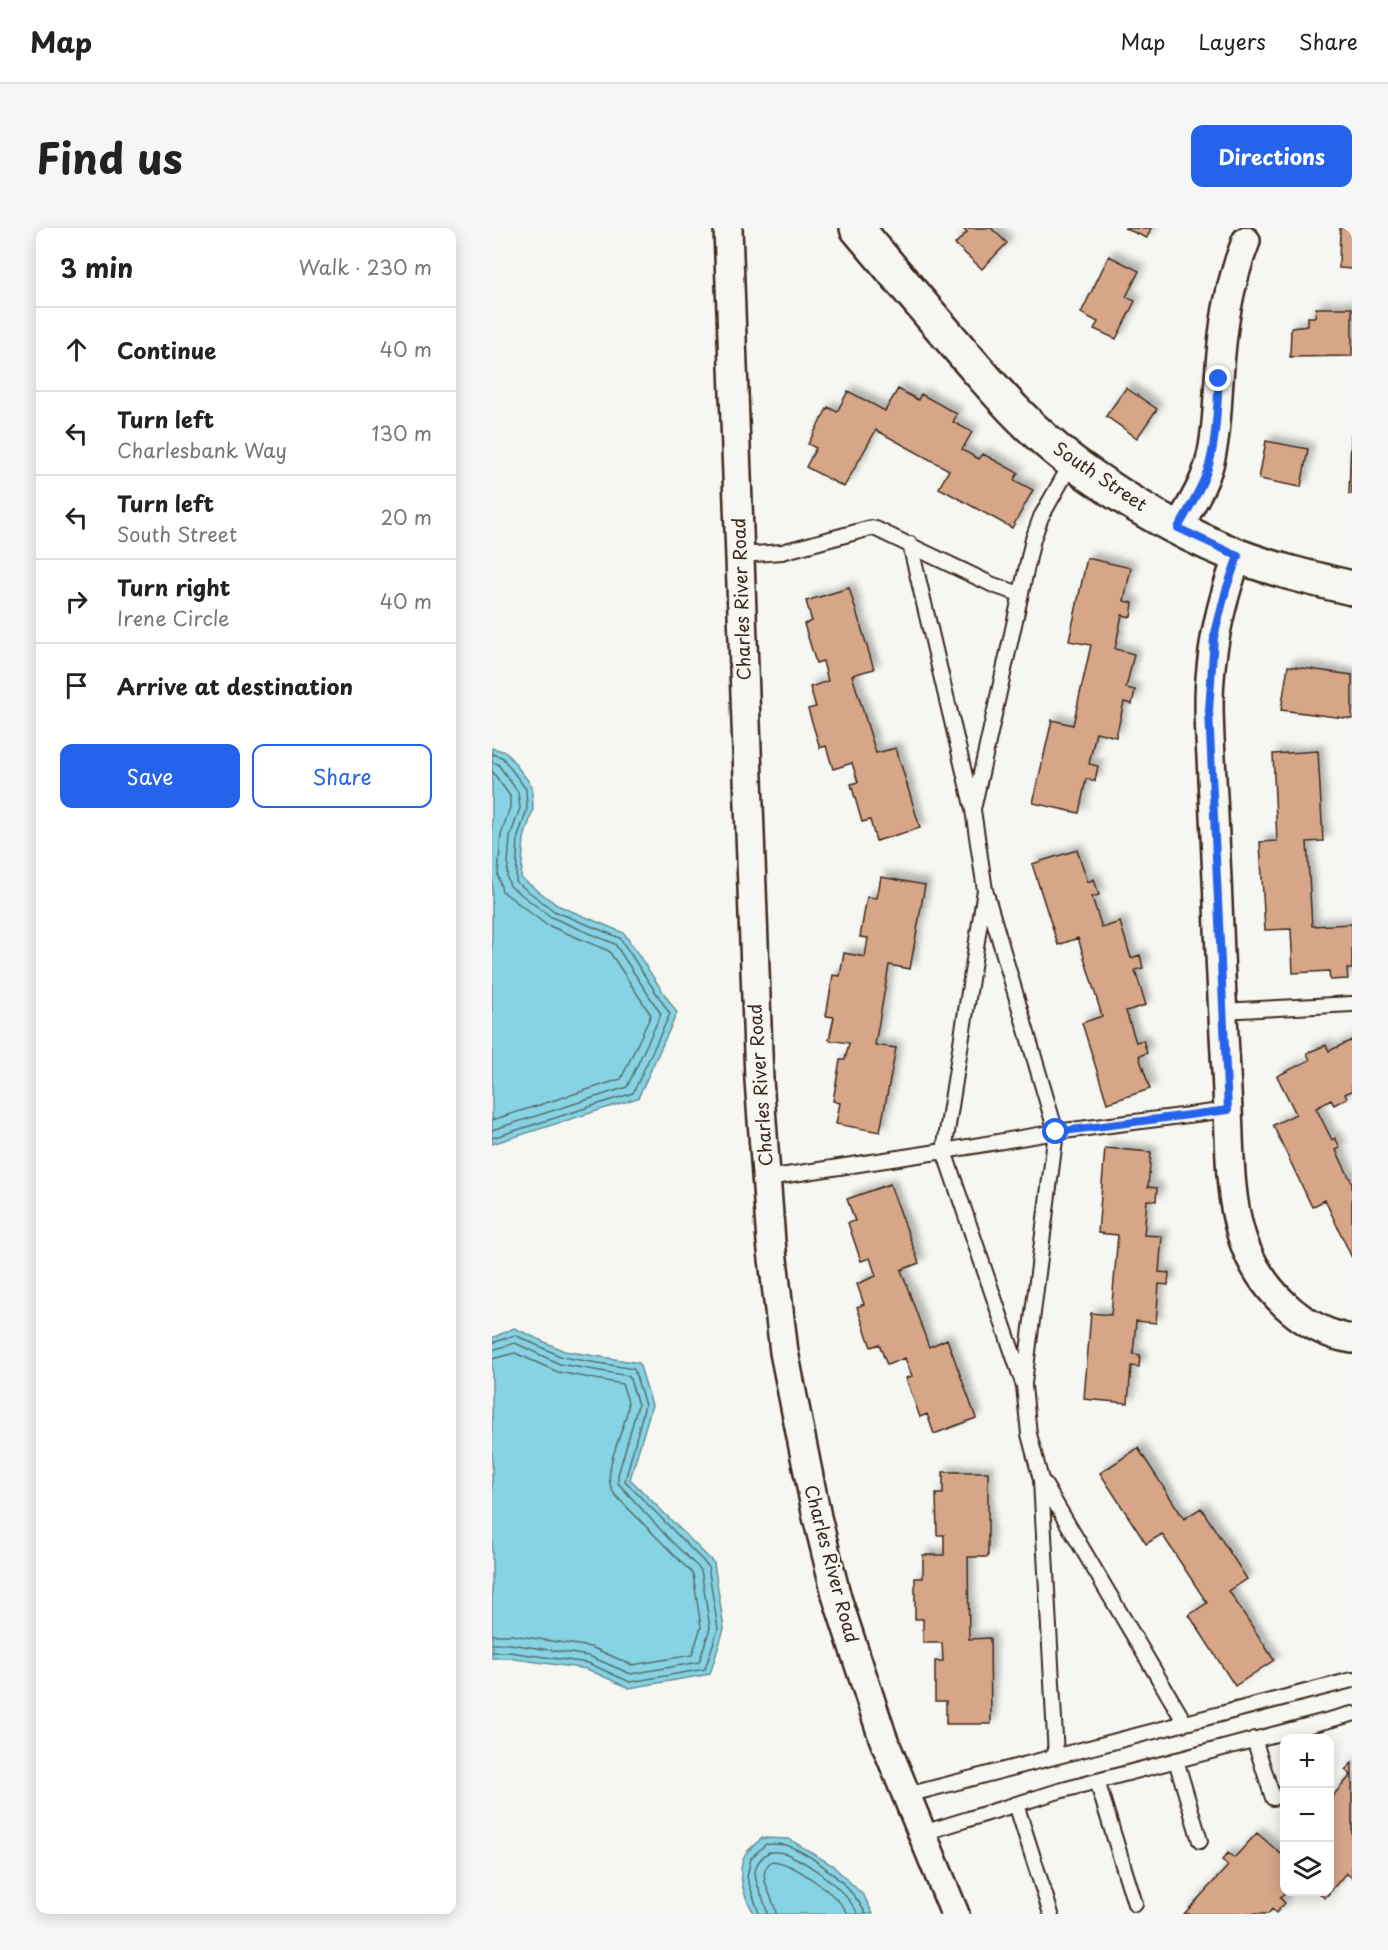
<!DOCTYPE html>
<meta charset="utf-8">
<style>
body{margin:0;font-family:"Playpen Sans",sans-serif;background:#f6f6f6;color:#222}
.controls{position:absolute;right:18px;bottom:18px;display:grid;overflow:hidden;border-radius:12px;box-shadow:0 3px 15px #0003}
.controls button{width:54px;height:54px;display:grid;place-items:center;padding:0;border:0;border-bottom:2px solid #e0e0e0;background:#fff;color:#222;font:30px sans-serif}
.stop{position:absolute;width:18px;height:18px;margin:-14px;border:4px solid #2563eb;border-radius:50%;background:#fff}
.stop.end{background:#2563eb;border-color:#fff;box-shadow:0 2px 6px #0008}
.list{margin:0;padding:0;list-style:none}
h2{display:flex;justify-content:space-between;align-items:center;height:78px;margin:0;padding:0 24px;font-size:26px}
h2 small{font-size:20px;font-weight:400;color:#767676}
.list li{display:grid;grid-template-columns:39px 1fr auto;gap:18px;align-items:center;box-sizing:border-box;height:84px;padding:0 24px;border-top:2px solid #e0e0e0}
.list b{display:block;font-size:22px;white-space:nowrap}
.list p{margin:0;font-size:20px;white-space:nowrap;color:#767676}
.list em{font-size:20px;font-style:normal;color:#767676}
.actions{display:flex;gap:12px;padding:18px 24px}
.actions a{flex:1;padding:14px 0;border:2px solid #2563eb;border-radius:12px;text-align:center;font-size:21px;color:#2563eb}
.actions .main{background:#2563eb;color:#fff}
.icon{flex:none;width:33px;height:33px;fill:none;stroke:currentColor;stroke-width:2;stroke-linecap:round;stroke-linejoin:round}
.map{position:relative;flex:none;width:860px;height:1686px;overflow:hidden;border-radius:12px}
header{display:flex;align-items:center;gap:36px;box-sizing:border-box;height:84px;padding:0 30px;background:#fff;border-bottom:2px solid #e0e0e0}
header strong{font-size:28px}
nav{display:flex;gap:33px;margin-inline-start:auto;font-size:21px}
.intro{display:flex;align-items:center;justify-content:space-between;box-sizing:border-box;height:144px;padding:0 36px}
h1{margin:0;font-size:42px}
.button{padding:15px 27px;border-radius:12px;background:#2563eb;color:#fff;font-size:21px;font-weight:700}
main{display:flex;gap:36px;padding:0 36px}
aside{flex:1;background:#fff;border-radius:12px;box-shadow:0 3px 15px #0003}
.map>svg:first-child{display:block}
.water{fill:#85d3e4;stroke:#678f95;stroke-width:1.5}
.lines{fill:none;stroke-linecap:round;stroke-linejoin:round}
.shore{stroke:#596e6d;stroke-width:1.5}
.building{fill:#d7a689;stroke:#3b2a1e;stroke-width:1.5;filter:url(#shadow)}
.service-casing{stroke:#3b2a1e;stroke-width:18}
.minor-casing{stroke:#3b2a1e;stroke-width:32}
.secondary-casing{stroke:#3b2a1e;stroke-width:38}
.service{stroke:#f6f6f2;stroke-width:14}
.minor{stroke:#f6f6f2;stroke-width:27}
.secondary{stroke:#f6f6f2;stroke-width:33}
.route{stroke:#2563eb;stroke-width:8}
.labels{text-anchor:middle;stroke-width:5;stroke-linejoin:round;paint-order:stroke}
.street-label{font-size:18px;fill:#3b2a1e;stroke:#f6f6f2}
</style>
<header>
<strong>Map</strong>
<nav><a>Map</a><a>Layers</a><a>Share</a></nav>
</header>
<div class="intro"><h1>Find us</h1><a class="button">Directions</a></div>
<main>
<aside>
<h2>3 min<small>Walk · 230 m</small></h2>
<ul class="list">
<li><svg class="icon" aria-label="ahead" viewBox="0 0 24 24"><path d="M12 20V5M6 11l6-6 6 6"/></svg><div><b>Continue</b></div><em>40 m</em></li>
<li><svg class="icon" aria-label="left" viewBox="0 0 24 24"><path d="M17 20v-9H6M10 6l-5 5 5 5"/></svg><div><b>Turn left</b><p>Charlesbank Way</p></div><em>130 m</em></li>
<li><svg class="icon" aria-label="left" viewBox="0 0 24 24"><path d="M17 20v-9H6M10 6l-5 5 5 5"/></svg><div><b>Turn left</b><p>South Street</p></div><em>20 m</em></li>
<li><svg class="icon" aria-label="right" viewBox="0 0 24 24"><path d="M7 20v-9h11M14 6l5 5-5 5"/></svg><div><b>Turn right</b><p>Irene Circle</p></div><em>40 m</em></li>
<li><svg class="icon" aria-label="arrive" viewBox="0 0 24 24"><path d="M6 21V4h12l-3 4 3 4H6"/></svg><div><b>Arrive at destination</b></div></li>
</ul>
<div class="actions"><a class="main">Save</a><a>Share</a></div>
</aside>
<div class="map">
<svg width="860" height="1686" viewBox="0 0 860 1686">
<defs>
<filter id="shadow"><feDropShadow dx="5.5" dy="-5.5" stdDeviation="3" flood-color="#0004"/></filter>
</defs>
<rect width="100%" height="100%" fill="#f6f6f2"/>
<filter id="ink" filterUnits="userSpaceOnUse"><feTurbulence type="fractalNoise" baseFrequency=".0167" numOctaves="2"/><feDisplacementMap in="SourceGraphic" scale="12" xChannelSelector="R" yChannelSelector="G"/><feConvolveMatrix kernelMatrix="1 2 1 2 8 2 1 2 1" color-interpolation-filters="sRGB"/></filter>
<g filter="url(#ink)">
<path class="water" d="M0,520l14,4 26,34 1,24 -9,28 -3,40 36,27 67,28 53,80 -39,85 -146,46z
M22,1100l50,23 75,12 13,42 -22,74 84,84 10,66 -14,45 -81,14 -42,-19 -79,-11h-16v-320z
M270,1610l27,1 43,26 32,31 9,18h-118c-11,-15 -19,-42 -10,-59 3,-6 12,-12 17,-17z"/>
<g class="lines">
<path class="shore" d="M0,526l10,3 24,32 1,20 -9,28 -2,45 38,29 66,27 50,76 -37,79 -141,45
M0,534l6,2 20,28 2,16 -10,29 -3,40 3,9 41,31 64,27 46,70 -34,73 -135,43
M0,543l18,25v11l-9,28 -3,41 4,15 43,33 64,27 42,64 -30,64 -129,41
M0,1115l23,-8 47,22 72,12 11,36 -20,76 83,85 10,63 -13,40 -75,13 -42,-19 -79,-11h-17
M0,1122l23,-7 45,21 69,12 9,29 -20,70v8l52,57 31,30 9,58 -11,34 -68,12 -42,-18 -79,-12h-18
M0,1131l23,-6 43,19 64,12c2,7 7,16 6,23 -3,25 -30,66 -13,88l78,79 8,53 -9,28 -60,10 -41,-18 -79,-12h-20
M267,1686l-12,-37 4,-19 15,-14c7,1 17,-1 23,2 28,11 64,42 77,68
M275,1686c-2,-23 -27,-43 2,-62 6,0 13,-1 18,2 24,10 59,36 71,60
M284,1686c-1,-17 -23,-39 -4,-53 21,1 66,34 76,53"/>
</g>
<path class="building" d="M471,0h28l16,15 -25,26 -27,-25 12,-12z
M632,0h27l-4,10z
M848,0h12v41l-13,-1z
M617,28l30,15 -13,26 9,4 -19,38 -22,-10 4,-7 -17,-9z
M824,80h36v48l-62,1 1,-29 17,-2v-9h7z
M634,160l31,21 -20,29 -31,-22z
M406,161l20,11 3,-6 36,20 -4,8 19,10 -10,18 17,9 4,-5 35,19 -4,7 19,10 -21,38 -73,-40 10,-18 -73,-40 -32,57 -38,-20 10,-19 -8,-4 20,-37 9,5 11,-21 37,20z
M859,208h1v58h-3z
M774,213l42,8 -7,38 -42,-8z
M595,330l44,10 -7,33 9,2 -2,14 -9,-2 -7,34 19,5 -8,34 9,2 -3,14 -8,-2 -8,35 -20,-5 -7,32 9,2 -3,15 -9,-2 -7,34 -46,-10 19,-83 21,5 18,-80 -22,-4z
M357,360l25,81 -22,6 24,78 20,-5 24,80 -44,13 -6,-21 -8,2 -11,-38 7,-2 -6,-19 -19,6 -7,-23 -6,2 -12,-39 8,-2 -6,-20 18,-6 -5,-20 -7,2 -12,-39 8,-3 -6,-20z
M796,438l64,9v44l-71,-9z
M826,523l5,90 -16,1 5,84 40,-2v45h-5l1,10 -18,1 -1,-9 -36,2 -2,-44 -26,1 -5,-88 17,-1 -4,-87z
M585,622l11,32 6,-3 5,16 -7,2 10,31 18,-6 11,36 9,-3 3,13 -8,2 11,35 -20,6 10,31 7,-2 4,13 -8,3 11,33 -43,14 -25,-80 20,-7 -24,-78 -20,7 -26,-81z
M389,649l44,8 -15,84 -21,-4 -14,80 21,3 -16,84 -44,-8 4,-21 -7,-2 7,-41h5l4,-17 -20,-3 5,-23 -8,-1 7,-41 7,1 4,-23 21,4 3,-19 -8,-1 7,-40 10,1z
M860,812v51l-7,3 2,4 -13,7 -3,-5 -15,8 16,32 3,-2 3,5 2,5 -4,2 16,33v75l-27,-58 -13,7 -39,-82 23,-11 -19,-38 33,-16 -3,-7 19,-8 3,6z
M613,920l46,4 -3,35 9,1 -1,13 -9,-1 -3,35 18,1 -3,36 10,1 -1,12 -9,-1 -3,39 -20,-2 -3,33 7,1 -1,12 -8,-1 -3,37 -44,-4 7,-86 20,2 7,-80 -20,-2z
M398,956l29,79 -18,7 28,77 18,-8 29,79 -42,16 -7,-20 -7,3 -14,-39 6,-2 -7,-18 -18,7 -8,-21 -8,3 -14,-40 7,-3 -7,-20 19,-8 -6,-18 -9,3 -13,-38 7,-2 -8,-22z
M646,1220l46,71 17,-11 46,71 -18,12 45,69 -39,26 -46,-71 18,-12 -45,-69 -16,10 -46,-71z
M451,1244h45v85h-20l1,82 21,-1 1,86h-45v-23h-11v-40h8l-1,-18h-19v-24h-8v-41h8v-23h21v-20h-7l-1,-41h7z
M860,1535v115l-6,-5 -21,25 -7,-6h12v-93l21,-24 -6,-5z
M765,1605l24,21 3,-4 2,42 -6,6 5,5 -9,10 -4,-4 -4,5h-84l44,-48 -6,-6 6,-7 6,5z"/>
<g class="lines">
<g class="service-casing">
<path id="service" d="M418,316l63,266 12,80 71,242 -32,251
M249,327l41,-3 89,-24 5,1 117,56 27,9
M482,577l59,-266 8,-22 31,-55
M493,662l-41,261 80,235 5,48 12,46 15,276
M730,783l130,-7
M275,950l177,-27 112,-19 172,-22
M551,1254l142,241
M762,1511l19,59
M684,1532l24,81
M605,1553l38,123
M415,1567l445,-115
M524,1576l35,110
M431,1605l136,-42 293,-77"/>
</g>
<g class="minor-casing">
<path id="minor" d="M236,0l31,852 12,162 13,110 33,165 20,81 46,140 72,176
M686,300c12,-22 28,-45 33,-71 6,-25 6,-51 8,-77 3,-50 9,-93 27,-139
M746,328c-15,40 -25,80 -28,123 -3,33 1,67 2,100 3,49 5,99 7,149 2,61 6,121 9,182 2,42 1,89 15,130 16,47 58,91 109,99"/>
</g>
<g class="secondary-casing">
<path id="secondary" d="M365,0c37,44 74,88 112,132 31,36 64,73 103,102 50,37 108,71 166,94 37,14 76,23 114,32"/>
</g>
<use href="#service" class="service"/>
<use href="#minor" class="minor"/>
<use href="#secondary" class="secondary"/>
</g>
</g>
<g class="lines" filter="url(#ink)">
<path class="route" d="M564,904l172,-22 -19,-399 5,-74 12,-47 12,-34 -60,-28c12,-22 28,-46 33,-71 6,-26 6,-52 8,-78"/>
</g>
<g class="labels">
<g class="street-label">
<text transform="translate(608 249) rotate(34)" y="6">South Street</text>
<text transform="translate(250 371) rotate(-92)" y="6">Charles River Road</text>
<text transform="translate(269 857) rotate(-94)" y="6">Charles River Road</text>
<text transform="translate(339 1336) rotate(75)" y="6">Charles River Road</text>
</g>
</g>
</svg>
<div class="controls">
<button>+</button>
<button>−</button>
<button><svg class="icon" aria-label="layers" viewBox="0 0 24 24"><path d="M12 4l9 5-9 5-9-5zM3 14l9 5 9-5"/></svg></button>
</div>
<div class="stop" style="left:564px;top:904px"></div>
<div class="stop end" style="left:727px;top:151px"></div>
</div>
</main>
